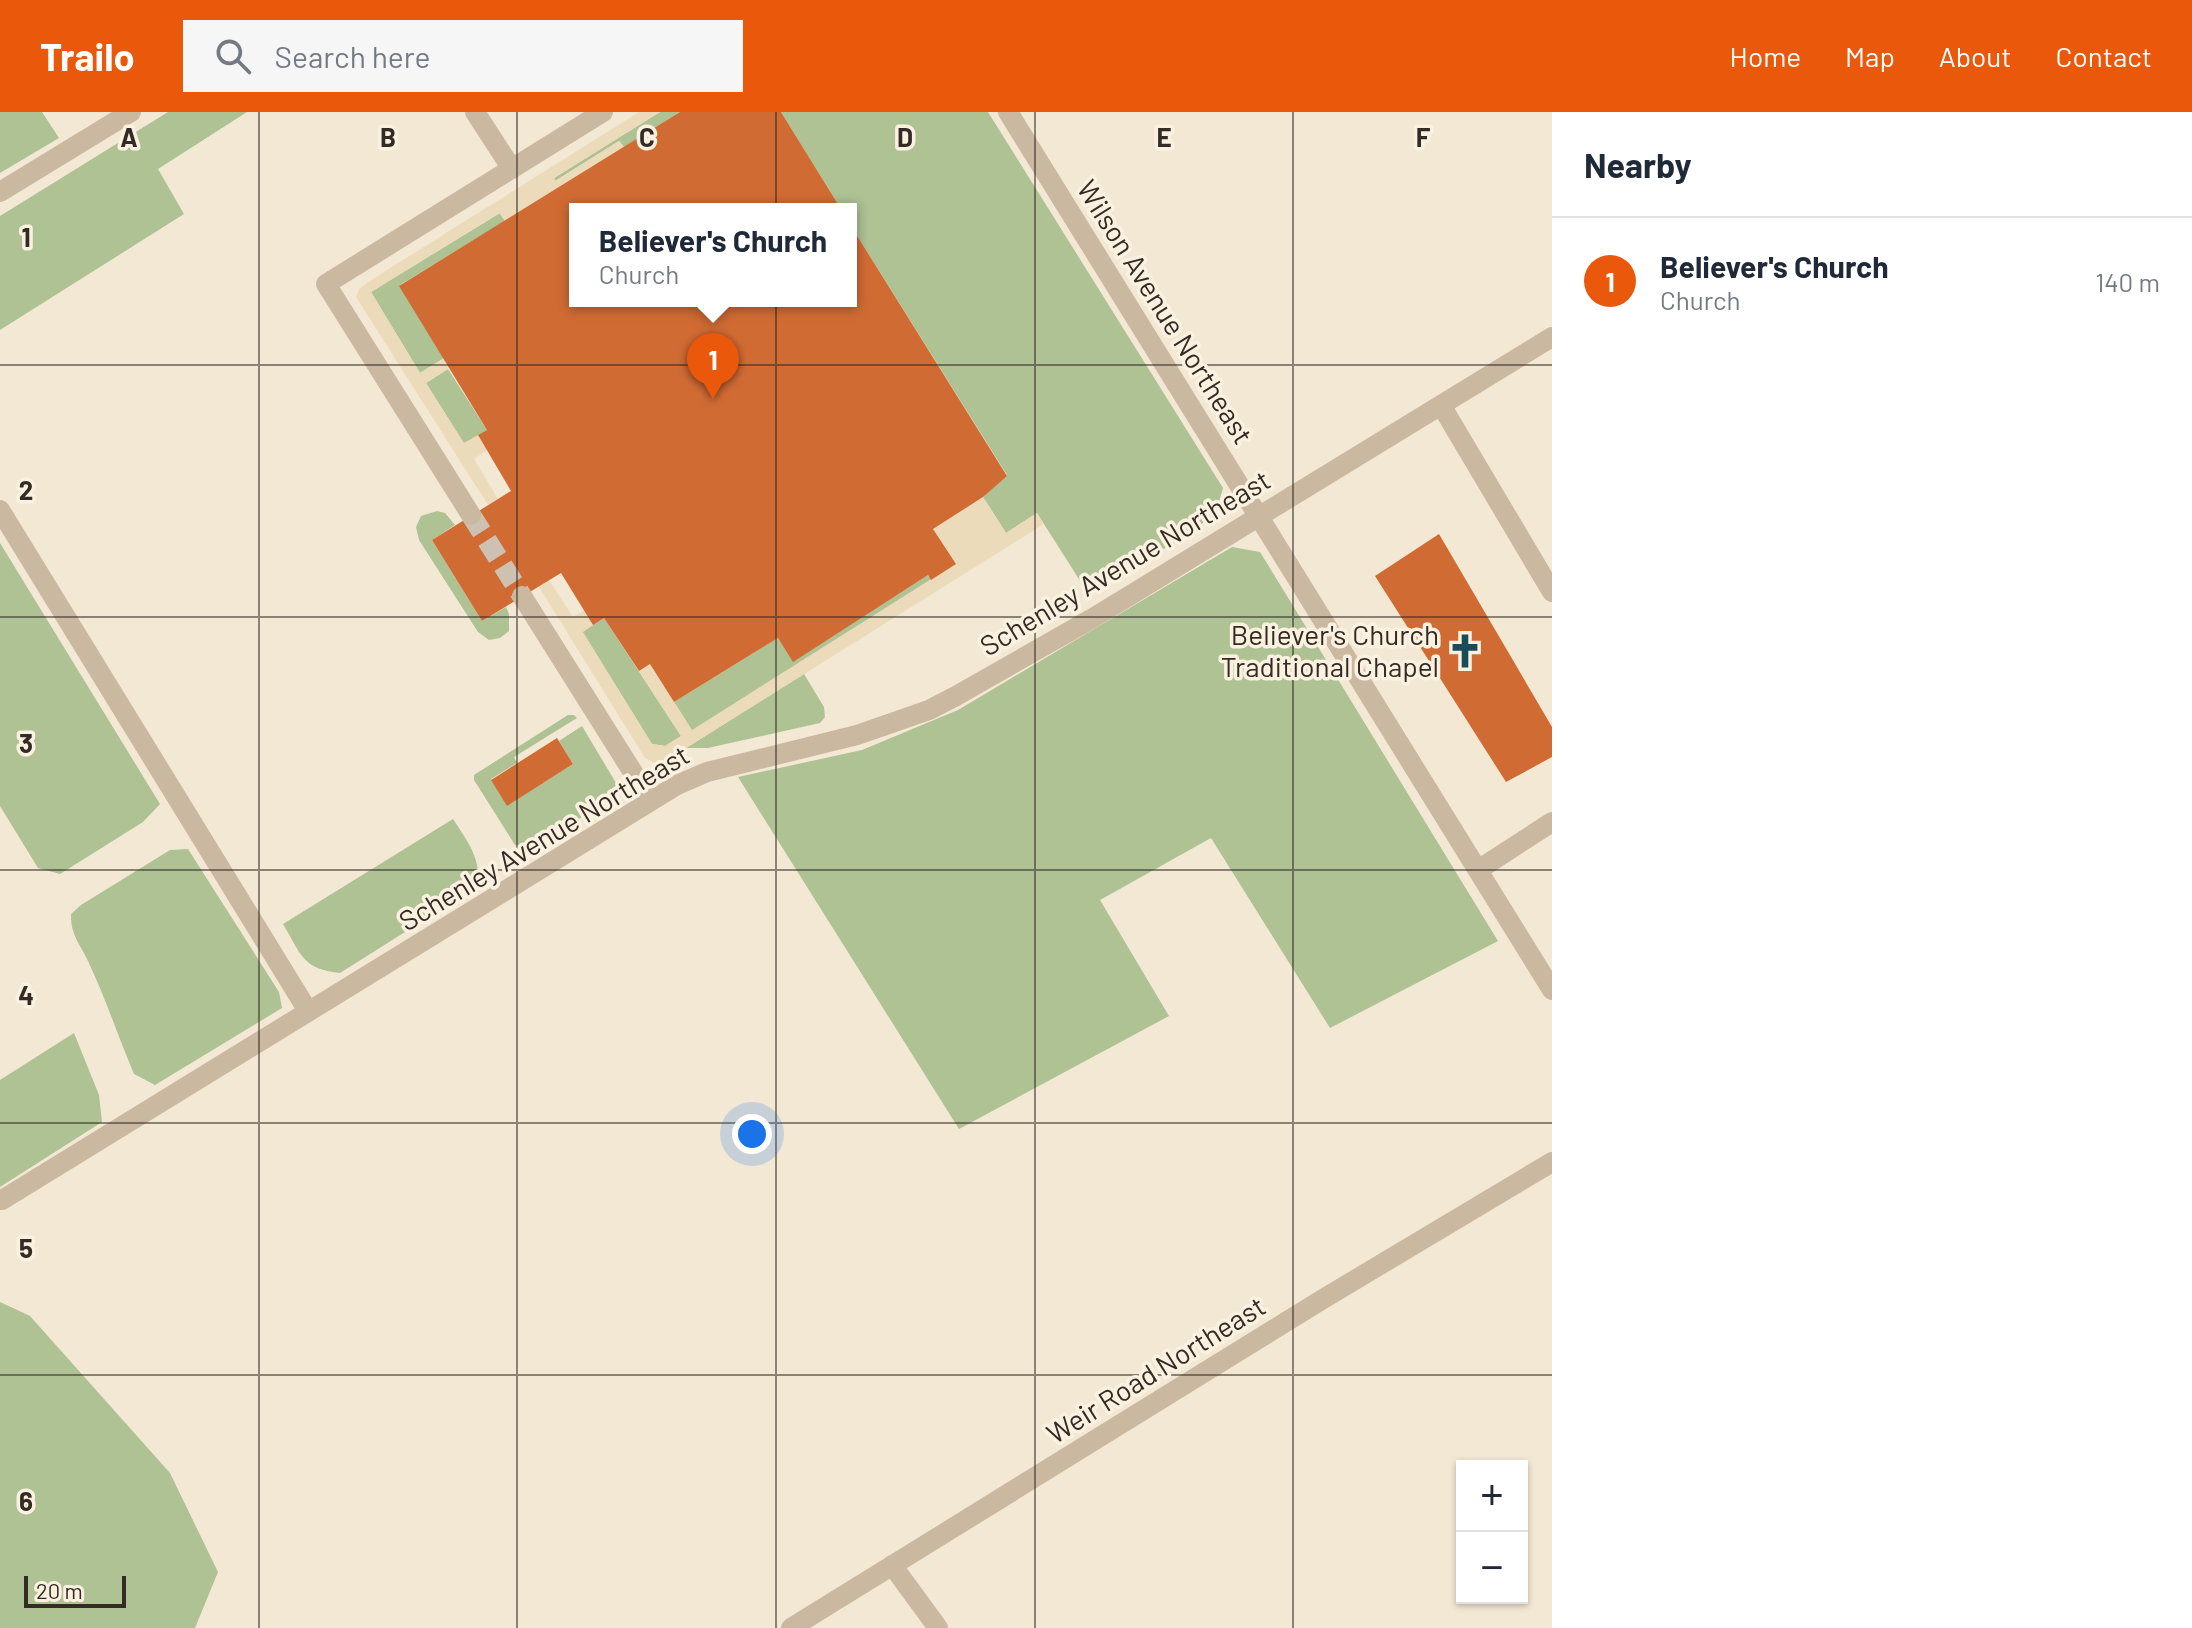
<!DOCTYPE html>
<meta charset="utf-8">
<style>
body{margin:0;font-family:Barlow,sans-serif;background:#f6f6f7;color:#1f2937}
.controls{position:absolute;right:24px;bottom:24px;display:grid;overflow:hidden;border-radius:0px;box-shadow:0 2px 6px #0004}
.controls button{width:72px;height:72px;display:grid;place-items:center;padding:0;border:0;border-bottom:2px solid #e0e1e3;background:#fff;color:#1f2937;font:40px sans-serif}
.scale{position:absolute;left:24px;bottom:20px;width:102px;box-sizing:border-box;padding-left:8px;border:4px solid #342b24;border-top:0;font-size:22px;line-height:28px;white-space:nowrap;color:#342b24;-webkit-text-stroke:6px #faf1e1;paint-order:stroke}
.you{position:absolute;left:752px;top:1022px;width:28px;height:28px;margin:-20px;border:6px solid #fff;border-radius:50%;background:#1a73e8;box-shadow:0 0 0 12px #1a73e833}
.badge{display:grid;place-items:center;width:52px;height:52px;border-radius:50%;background:#ea580c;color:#fff;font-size:26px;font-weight:700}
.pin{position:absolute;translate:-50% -66px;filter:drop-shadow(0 2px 4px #0008)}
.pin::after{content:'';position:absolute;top:42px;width:28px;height:24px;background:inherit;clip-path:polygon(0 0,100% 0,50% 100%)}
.popup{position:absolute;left:569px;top:91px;width:288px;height:104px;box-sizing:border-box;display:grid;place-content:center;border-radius:0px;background:#fff;filter:drop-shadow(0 2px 6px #0005);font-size:26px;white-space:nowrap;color:#747a83}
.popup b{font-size:30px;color:#1f2937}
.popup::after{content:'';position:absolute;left:50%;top:100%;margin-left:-16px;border:16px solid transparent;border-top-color:#fff}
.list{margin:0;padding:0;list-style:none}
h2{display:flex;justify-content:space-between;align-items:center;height:104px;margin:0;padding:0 32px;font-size:34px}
h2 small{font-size:26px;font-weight:400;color:#747a83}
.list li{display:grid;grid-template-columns:52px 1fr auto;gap:24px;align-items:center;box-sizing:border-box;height:128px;padding:0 32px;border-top:2px solid #e0e1e3}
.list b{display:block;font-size:30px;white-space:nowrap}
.list p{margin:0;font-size:26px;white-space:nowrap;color:#747a83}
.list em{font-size:26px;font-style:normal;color:#747a83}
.icon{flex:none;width:44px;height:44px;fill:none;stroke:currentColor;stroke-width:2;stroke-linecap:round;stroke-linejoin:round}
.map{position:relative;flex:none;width:1552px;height:1516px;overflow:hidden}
header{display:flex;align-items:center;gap:48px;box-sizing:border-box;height:112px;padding:0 40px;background:#ea580c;color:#fff}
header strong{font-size:38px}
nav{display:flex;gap:44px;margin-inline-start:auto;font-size:28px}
.search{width:560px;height:72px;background:#f6f6f7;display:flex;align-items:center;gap:20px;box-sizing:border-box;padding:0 28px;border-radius:0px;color:#747a83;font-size:30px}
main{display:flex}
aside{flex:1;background:#fff}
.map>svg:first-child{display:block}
.green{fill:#aec294}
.plaza{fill:#ecdbba}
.building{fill:#d16b34}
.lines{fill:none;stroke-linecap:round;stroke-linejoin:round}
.minor-tunnel{stroke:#cdc2b1;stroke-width:20;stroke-dasharray:20 10;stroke-linecap:butt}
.minor{stroke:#cbb8a0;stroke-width:20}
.grid{fill:none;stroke:#342b24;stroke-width:2;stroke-opacity:0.55}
.labels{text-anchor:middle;stroke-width:7;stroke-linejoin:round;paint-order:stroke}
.street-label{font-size:28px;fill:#342b24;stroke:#faf1e1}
.poi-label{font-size:28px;fill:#342b24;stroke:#faf1e1;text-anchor:end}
.grid-label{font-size:26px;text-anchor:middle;font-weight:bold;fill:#342b24;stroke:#faf1e1;stroke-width:7;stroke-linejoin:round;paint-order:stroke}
</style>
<header>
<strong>Trailo</strong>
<div class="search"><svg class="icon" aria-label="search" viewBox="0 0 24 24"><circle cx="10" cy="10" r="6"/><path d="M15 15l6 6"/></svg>Search here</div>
<nav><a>Home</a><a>Map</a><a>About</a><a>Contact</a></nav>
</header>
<main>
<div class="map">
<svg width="1552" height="1516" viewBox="0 0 1552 1516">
<rect width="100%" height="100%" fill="#f3e8d4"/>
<path class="green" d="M0,0h42l17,26 -59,35z
M168,0h79l-89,57 26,45 -184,116v-114z
M660,0h20l-56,35 -5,-6 -64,40 -1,-3z
M781,0h207l235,376 -7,24 -20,17 -107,66 -52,-82 -31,20 -23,-36 24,-22 -156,-249v-17h-10z
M500,101l5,8 -105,64 44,73 -24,15 -49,-81z
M448,257l39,61 -23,14 -38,-61z
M437,399l8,2 10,12 -23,15 50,81 24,-14 3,7v17l-9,7 -11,2 -11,-8 -59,-92 -3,-13 5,-11z
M0,431l160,261 -17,18 -83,52 -22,-6 -38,-62z
M1232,435l28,5 238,389 -168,87 -119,-190 -111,62 69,116 -210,113 -221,-352 124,-27 96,-40z
M928,463l3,5 -239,151 -18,-29 104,-64 15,23z
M604,506l77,118 -16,10 -13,-2 -70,-112z
M804,562l20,33 1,10 -5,6 -112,25h-22z
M568,603h6l3,3 -63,39 3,6 -26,16 16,26 66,-41 -14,-23 23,-15 34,57 2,11 -80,51 -9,2 -14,-2 -41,-65v-5z
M453,707c15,23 28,39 25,67l-138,87c-38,-4 -39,-19 -57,-49z
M188,737l91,143 3,16 -127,77 -21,-11c-16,-38 -29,-77 -46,-113 -8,-17 -18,-27 -17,-47l10,-9 89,-55z
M74,921l25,62 3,27 -102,65v-107z
M0,1190l30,14 140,157 48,99 -23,56h-195z"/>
<path class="plaza" d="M639,0h21l-106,66 2,3 63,-40 5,6 -119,74 -6,-8 -128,79 49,81 24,-15 4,11 -22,14 38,60 14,-8 9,15 -13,9 24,40 -10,6 -132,-208 3,-8 9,-7z
M983,385l23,36 31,-20 7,11 -377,236 -11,4 -11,-6 -106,-171 10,-7 24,37 12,-7 8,15 -10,7 69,112 13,2 16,-10 -42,-65 11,-7 42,66 263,-166 -22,-35z"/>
<path class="building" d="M680,0h101l60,97h-266v92h276v-75l156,250 -24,21 -50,32 23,35 -25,16 -3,-5 -135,87 -15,-24 -104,64 -24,-38 -11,7 -35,-53 -11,7 -32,-52 -79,48 -50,-81 79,-49 -33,-56 9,-5 -88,-144z
M1439,422l113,193v30l-46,25 -131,-206z
M557,626l16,26 -66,42 -16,-26z"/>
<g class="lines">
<path class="minor-tunnel" d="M471,403l51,81"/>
<path class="minor" d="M475,0l37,57
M1008,0l544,878
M0,80l131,-80
M1441,293l111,187
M0,398l308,501
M471,403l-145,-231 277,-172
M522,484l129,205
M1478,758l74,-48
M2,1088l675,-415 30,-13 150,-37 72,-25 27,-14 137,-78 459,-281
M892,1453l46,63
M791,1516l532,-329 229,-137"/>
</g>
<path class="grid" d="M259,0v1516M517,0v1516M776,0v1516M1035,0v1516M1293,0v1516M0,253h1552M0,505h1552M0,758h1552M0,1011h1552M0,1263h1552"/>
<defs>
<g id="church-bare" transform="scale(2.76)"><path d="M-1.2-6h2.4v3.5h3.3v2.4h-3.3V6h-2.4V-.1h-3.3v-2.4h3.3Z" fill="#164d59" stroke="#faf1e1" stroke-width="2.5" paint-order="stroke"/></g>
</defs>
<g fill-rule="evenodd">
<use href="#church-bare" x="1465" y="539"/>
</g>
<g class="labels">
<g class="street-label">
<text transform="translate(1165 200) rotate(58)" y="10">Wilson Avenue Northeast</text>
<text transform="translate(1125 451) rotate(-31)" y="10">Schenley Avenue Northeast</text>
<text transform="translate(544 726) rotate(-31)" y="10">Schenley Avenue Northeast</text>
<text transform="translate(1156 1258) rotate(-32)" y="10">Weir Road Northeast</text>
</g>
<g class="poi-label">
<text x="1439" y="533">Believer's Church<tspan x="1439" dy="32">Traditional Chapel</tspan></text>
</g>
</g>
<g class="grid-label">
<text x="129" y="35">A</text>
<text x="388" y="35">B</text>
<text x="647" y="35">C</text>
<text x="905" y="35">D</text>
<text x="1164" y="35">E</text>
<text x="1423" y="35">F</text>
<text x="26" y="135">1</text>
<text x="26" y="388">2</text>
<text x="26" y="641">3</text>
<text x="26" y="893">4</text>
<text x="26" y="1146">5</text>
<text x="26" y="1399">6</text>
</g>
</svg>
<div class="controls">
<button>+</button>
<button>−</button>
</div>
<div class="scale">20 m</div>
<div class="you"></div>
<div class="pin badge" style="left:713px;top:287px">1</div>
<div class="popup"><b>Believer's Church</b>Church</div>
</div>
<aside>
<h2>Nearby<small></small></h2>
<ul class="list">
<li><span class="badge">1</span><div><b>Believer's Church</b><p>Church</p></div><em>140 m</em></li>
</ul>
</aside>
</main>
